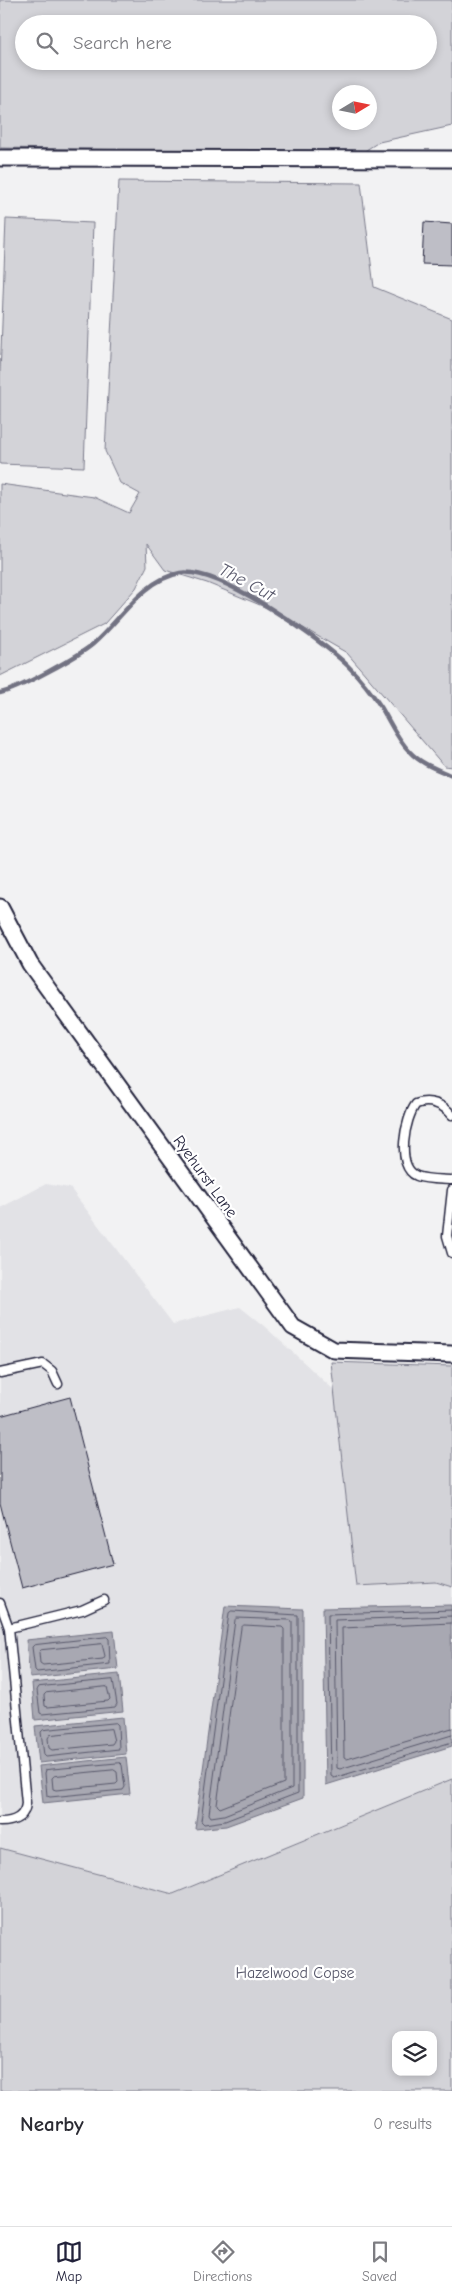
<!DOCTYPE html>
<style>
body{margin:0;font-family:"Comic Neue",sans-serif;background:#f2f2f3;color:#2b2b33}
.controls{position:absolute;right:15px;bottom:15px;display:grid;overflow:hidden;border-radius:10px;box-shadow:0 2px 8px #0003}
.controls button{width:45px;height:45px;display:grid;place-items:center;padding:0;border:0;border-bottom:1px solid #e1e1e2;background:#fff;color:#2b2b33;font:25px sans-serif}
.compass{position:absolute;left:332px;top:85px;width:45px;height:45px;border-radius:50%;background:#fff;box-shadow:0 2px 8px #0003;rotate:80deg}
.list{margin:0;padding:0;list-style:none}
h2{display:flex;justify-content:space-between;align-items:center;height:65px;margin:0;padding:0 20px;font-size:21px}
h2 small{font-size:16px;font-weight:400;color:#7c7c81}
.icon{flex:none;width:28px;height:28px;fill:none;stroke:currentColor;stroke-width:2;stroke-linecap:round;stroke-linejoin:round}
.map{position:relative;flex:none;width:452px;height:2091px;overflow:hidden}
.search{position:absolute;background:#fff;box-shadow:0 2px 8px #0003;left:15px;right:15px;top:15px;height:55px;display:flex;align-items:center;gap:12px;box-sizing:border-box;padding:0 18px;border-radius:28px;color:#7c7c81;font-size:19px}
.sheet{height:135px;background:#fff}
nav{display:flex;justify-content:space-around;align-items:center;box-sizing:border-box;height:70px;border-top:1px solid #e1e1e2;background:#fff;font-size:14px;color:#7c7c81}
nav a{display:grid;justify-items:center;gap:2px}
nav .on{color:#22223b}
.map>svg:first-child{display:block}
.built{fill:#e2e2e6}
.green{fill:#d3d3d8;stroke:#7a7a8a;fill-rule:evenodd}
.water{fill:#a8a8b2;stroke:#727282}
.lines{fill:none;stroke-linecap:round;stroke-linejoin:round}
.shore{stroke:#58586b;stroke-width:1}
.stream{stroke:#727282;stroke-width:4.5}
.building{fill:#bebec6;stroke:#22223b}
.service-casing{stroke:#22223b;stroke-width:11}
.minor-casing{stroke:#22223b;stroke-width:19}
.service{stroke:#fff;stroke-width:8}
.minor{stroke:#fff;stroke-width:15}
.labels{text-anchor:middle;stroke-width:4.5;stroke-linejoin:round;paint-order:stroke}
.street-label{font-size:16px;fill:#22223b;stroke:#fff}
.park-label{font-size:16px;fill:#57576a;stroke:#fff}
.water-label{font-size:18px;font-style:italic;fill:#58586b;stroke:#fff}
</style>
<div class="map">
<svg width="452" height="2091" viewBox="0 0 452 2091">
<rect width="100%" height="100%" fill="#f2f2f3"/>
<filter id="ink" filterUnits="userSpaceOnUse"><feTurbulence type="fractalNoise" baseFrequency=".02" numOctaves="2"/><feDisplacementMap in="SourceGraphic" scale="10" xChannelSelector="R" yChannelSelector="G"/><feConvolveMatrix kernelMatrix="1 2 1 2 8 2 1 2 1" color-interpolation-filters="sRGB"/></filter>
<g filter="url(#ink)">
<path class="built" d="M46,1184l24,4 103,136 67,-17 24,19 71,65 21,195 80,-4 16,5v192l-279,115 -173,-46v-640z"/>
<path class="green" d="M0,0h452v126l-73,16 -18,11 -361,-5zM24,24h404v37h-404zM340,92h30v30h-30z
M119,181l242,2 13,104 78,32v448l-8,-1 -97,-113 -75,-43 -65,-27 -42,-13 -19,-26 1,22 -11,22 -32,36 -104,52v-192l94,13 35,16 11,-19 -20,-11 -15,-32z
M6,219l87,4 -9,244 -84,-3v-88z
M331,1362l121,4v221l-16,-5 -80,4z
M452,1779v312h-452v-243l173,46zM396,2035h37v37h-37z"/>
<path class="water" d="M451,1605l1,141 -126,39 -3,-177z
M225,1606l78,3v189l-77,28 -31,3z
M114,1631l4,38 -88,9 -4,-38z
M119,1674l4,37 -88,9 -3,-37z
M123,1717l3,37 -87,9 -4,-37z
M126,1757l4,37 -87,9 -4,-37z"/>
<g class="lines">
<path class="shore" d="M452,1610l-124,4 3,162 3,2 118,-36
M232,1611l66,4v178l-73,28 -21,3 -3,-3 28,-208z
M452,1616l-117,4 2,148 3,1 112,-34
M237,1618l53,2 2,1v167l-68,27 -13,2 -2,-3 26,-194z
M452,1623l-110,5 2,129 3,2 105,-31
M244,1625l38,2 2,2v154l-64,25 -3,-3 24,-177z
M107,1637l2,2 1,25 -73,8 -2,-2 -3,-23 2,-2z
M102,1644l3,12 -2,3 -60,6 -3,-2 -1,-11 2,-2z
M113,1680l4,24 -2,3 -73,7 -2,-1 -3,-23 2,-3z
M107,1687l3,12 -2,2 -60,6 -3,-1 -1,-11 2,-2z
M116,1723l2,2 1,24 -73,8 -2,-2 -3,-23 2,-2z
M111,1729l3,12 -2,3 -60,6 -3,-2 -1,-10 2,-3z
M120,1763l2,2 3,22 -2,3 -73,7 -3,-1 -2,-23 1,-3z
M114,1770l3,2 1,10 -2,2 -60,6 -3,-1 -1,-11 2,-2z"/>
<path class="stream" d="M0,693c17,-3 79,-37 93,-49 27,-23 49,-64 87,-71 37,-7 141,66 168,93 12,12 24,27 33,41 9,15 16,32 29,45 11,12 27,17 42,24"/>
</g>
<path class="building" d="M424,222l28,2v41l-30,-1z
M70,1397l43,167 -91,24 -22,-85v-87z"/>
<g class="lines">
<g class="service-casing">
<path id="service" d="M452,1115c-9,-11 -23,-16 -36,-11 -11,14 -21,63 1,72 10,4 24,3 35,4
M452,1190l-5,46 5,17
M0,1373l43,-9 9,7 6,13
M0,1603l9,25 17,175c-1,15 -13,19 -26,19
M9,1628l73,-18 22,-10"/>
</g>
<g class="minor-casing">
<path id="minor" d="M0,158l452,1
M0,907l30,57 263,363 41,23 118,4"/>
</g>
<use href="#service" class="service"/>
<use href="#minor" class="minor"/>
</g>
</g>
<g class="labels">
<g class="street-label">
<text transform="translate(206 1176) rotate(54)" y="6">Ryehurst Lane</text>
</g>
<g class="park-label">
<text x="295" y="1978">Hazelwood Copse</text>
</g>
<g class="water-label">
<text transform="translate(247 582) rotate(28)" y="6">The Cut</text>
</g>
</g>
</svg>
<div class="controls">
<button><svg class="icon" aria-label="layers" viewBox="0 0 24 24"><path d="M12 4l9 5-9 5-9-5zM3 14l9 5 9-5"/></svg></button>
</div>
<svg class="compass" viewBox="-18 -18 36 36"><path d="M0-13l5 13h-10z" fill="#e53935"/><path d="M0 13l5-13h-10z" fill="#7c7c81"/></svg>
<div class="search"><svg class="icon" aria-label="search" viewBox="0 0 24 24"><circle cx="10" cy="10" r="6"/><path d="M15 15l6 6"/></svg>Search here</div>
</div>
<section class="sheet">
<h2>Nearby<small>0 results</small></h2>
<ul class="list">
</ul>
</section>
<nav>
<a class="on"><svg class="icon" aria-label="map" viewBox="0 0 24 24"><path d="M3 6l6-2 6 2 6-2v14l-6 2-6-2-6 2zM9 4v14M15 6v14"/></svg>Map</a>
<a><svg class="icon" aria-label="directions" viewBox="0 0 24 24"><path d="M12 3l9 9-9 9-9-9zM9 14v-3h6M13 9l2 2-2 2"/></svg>Directions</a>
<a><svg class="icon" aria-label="saved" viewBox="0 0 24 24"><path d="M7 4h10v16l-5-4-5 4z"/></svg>Saved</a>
</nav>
